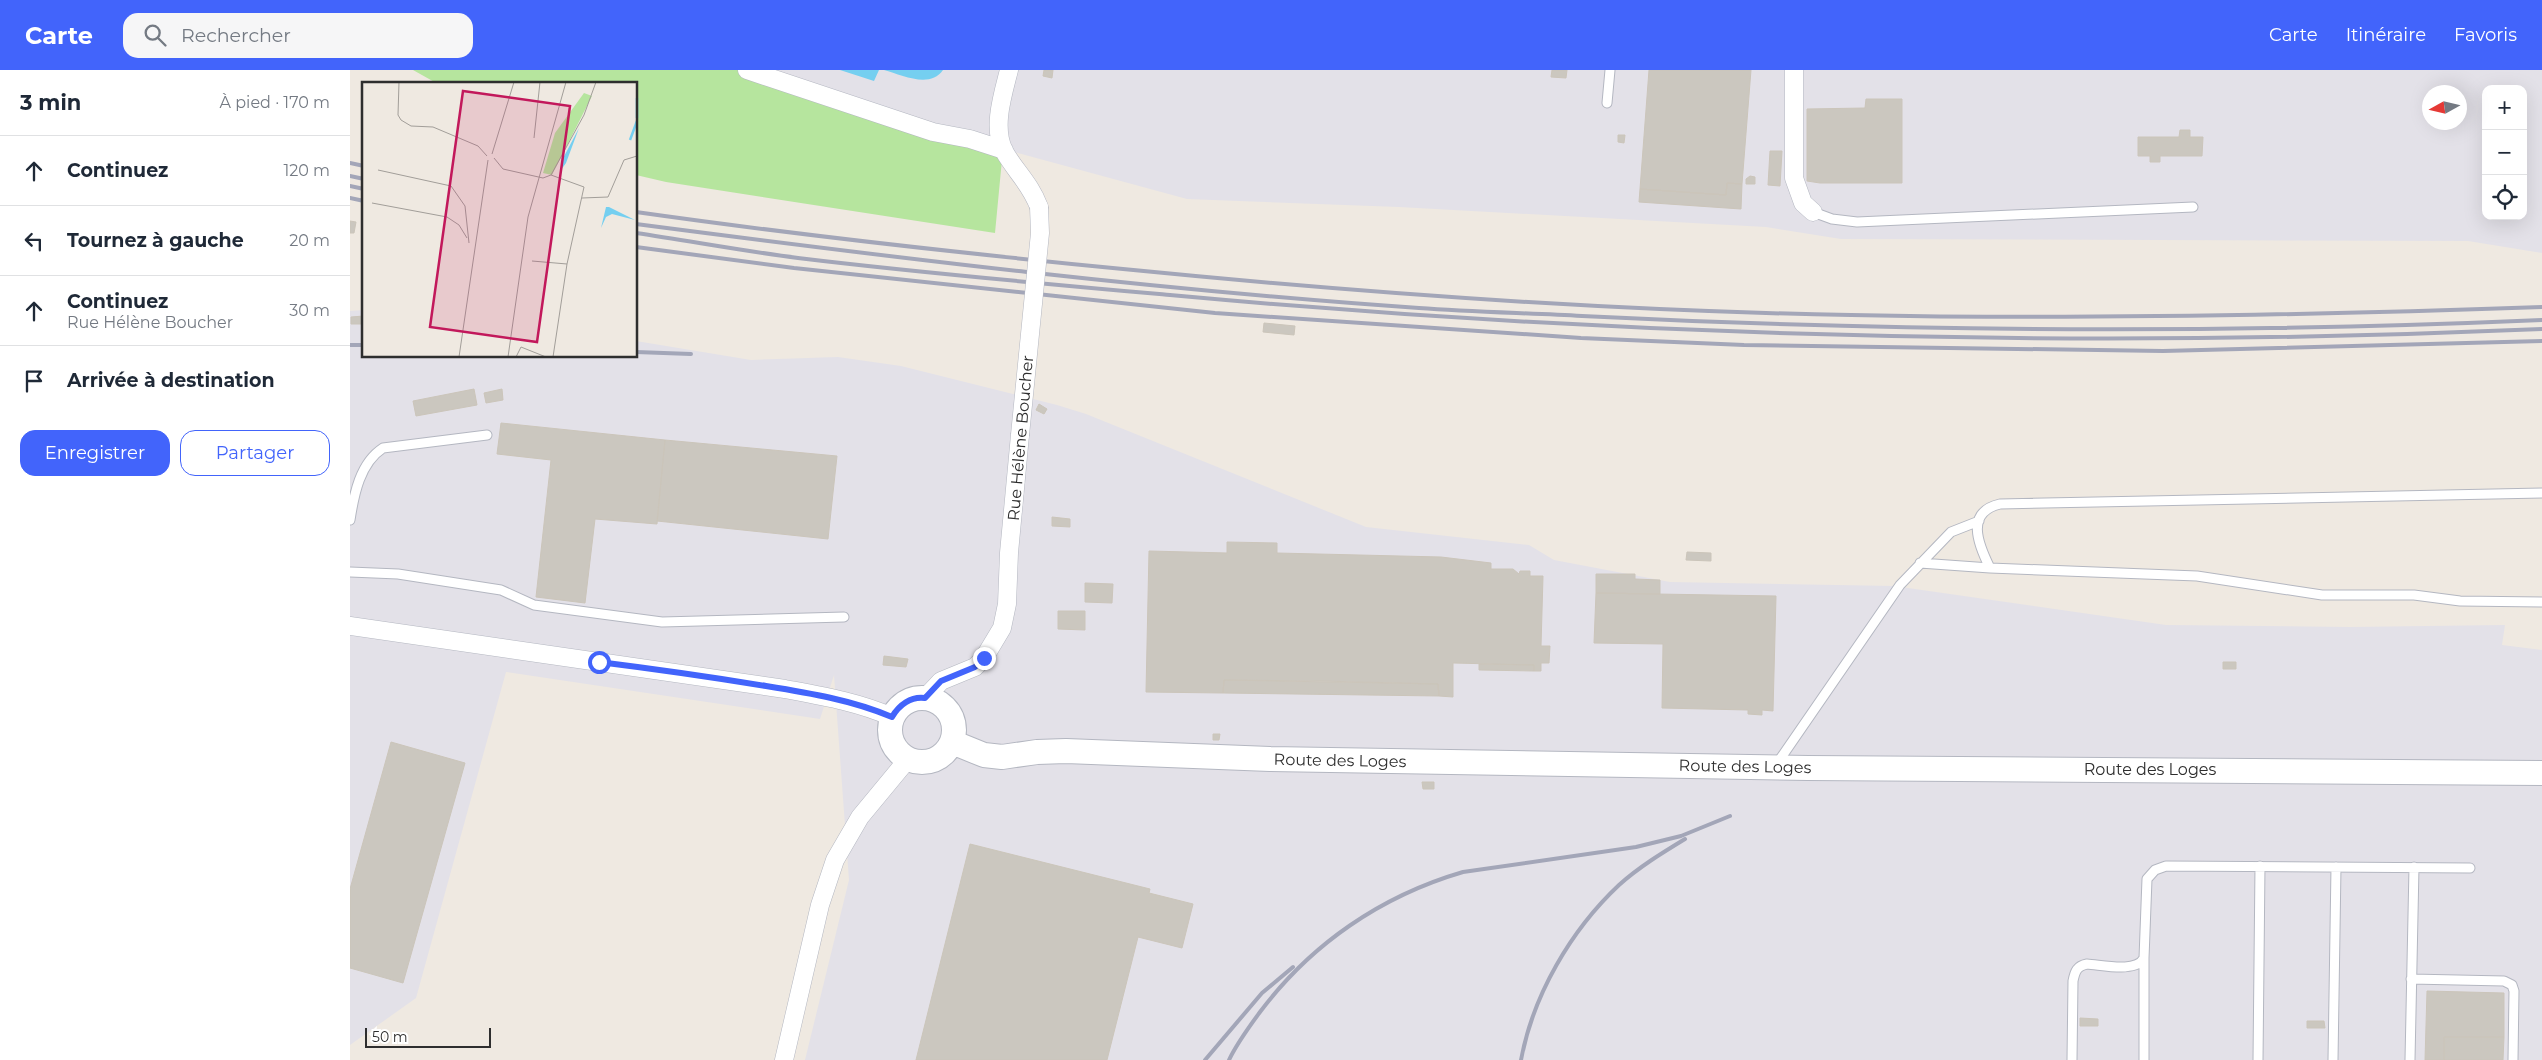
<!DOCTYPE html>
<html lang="fr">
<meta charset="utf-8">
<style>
body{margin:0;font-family:Montserrat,sans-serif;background:#f6f6f7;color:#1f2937}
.controls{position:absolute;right:15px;top:15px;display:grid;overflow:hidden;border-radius:10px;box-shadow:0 5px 20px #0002}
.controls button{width:45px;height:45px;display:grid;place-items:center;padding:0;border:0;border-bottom:1px solid #e0e1e3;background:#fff;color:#1f2937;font:25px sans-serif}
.compass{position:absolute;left:2072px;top:15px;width:45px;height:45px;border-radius:50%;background:#fff;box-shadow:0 5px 20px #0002;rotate:262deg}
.scale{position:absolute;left:15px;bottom:12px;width:126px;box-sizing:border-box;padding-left:5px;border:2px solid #2e2e2e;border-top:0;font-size:14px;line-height:18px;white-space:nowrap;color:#2e2e2e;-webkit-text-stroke:4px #fff;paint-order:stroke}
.stop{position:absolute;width:15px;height:15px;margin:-11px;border:4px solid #4264fb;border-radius:50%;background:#fff}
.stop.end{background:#4264fb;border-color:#fff;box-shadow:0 1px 5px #0008}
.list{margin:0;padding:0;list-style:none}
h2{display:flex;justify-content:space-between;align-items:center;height:65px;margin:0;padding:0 20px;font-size:21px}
h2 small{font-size:16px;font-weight:400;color:#747a83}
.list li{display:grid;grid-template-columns:32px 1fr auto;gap:15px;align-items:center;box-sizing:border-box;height:70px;padding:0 20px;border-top:1px solid #e0e1e3}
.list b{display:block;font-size:19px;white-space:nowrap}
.list p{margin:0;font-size:16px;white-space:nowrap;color:#747a83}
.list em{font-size:16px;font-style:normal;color:#747a83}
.actions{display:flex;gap:10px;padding:15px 20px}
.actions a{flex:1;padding:11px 0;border:1px solid #4264fb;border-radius:15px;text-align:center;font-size:18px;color:#4264fb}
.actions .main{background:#4264fb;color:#fff}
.icon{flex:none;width:28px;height:28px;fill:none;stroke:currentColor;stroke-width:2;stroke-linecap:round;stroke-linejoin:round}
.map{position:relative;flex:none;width:2192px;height:990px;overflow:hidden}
header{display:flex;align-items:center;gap:30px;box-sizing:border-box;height:70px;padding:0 25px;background:#4264fb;color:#fff}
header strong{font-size:24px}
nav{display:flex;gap:28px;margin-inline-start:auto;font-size:18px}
.search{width:350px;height:45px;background:#f6f6f7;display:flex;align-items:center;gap:12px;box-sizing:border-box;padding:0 18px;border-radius:15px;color:#747a83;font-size:19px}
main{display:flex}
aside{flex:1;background:#fff}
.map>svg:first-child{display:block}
.industrial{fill:#e3e1e8;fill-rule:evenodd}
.green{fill:#b6e59e}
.water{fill:#75cff0}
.building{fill:#cbc7bf;stroke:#cbc5ba}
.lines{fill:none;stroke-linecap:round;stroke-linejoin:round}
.lane-casing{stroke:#b4b7c1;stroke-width:11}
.street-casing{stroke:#b4b7c1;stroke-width:19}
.secondary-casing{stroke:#b4b7c1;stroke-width:26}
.lane{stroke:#fff;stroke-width:9}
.street{stroke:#fff;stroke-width:18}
.secondary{stroke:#fff;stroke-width:24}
.rail{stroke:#a3a6b8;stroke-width:4}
.street-bridge-casing{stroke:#b4b7c1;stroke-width:19;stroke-linecap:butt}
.street-bridge{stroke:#fff;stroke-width:18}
.route{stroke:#4264fb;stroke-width:6}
.labels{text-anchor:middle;stroke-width:4;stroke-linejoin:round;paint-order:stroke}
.street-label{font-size:16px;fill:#2e2e2e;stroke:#fff}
.inset-river{fill:none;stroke:#75cff0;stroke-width:2.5}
.inset-road{fill:none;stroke:#a29e99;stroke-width:1}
.view{fill:#c2185b;fill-opacity:0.15;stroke:#c2185b;stroke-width:2.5}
.inset-edge{fill:none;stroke:#2e2e2e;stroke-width:2.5}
</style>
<header>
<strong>Carte</strong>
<div class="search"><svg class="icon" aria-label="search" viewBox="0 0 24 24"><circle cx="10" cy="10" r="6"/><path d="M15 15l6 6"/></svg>Rechercher</div>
<nav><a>Carte</a><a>Itinéraire</a><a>Favoris</a></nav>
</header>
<main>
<aside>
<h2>3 min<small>À pied · 170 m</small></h2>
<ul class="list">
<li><svg class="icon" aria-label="ahead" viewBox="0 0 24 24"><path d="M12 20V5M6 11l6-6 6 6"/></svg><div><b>Continuez</b></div><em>120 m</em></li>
<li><svg class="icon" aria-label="left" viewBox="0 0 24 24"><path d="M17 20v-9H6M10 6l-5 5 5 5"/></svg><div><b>Tournez à gauche</b></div><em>20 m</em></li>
<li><svg class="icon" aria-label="ahead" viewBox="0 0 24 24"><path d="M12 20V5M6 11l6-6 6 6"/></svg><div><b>Continuez</b><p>Rue Hélène Boucher</p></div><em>30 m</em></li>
<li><svg class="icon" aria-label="arrive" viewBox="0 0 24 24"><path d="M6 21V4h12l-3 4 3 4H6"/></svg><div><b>Arrivée à destination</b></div></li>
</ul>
<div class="actions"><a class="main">Enregistrer</a><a>Partager</a></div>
</aside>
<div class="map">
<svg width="2192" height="990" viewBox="0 0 2192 990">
<rect width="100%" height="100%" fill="#efe9e1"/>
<path class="industrial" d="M400,0h1792v183l-74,-12 -627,-2 -75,-12 -367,-20 -212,-8 -184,-50zM2136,19h37v127h-37zM2080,22h30v30h-30z
M14,240v46h272v-15l115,19 87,-3 63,9 156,39 29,9 280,113 163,18 25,15 116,22 224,4 272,39 184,2 155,-2 -3,20 40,5v410h-1737l44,-180 -15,-205 -14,44 -314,-47 -90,326 -66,47v-734z"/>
<path class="green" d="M63,0h337l253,79 -8,84 -329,-51 -30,-7v-91h-198z"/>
<path class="water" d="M490,0h39l-5,11z
M534,0h59c-13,19 -41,5 -59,0z"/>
<path class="building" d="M694,0h9l-1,8 -9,-2z
M1202,0h15l-1,8 -15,-1z
M1299,0h102l-9,114 -15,-1 -1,12 -86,-6z
M1516,29h36v84h-82l-13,-2v-72l58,-1z
M1830,60h10v7h13l-1,19h-42v6h-10v-6h-12v-19h41z
M1268,65h7l-1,8 -6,-1z
M1420,81h12l-2,35 -12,-1z
M1400,106l5,1v7h-9v-5z
M1377,113l15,1 -1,25 -102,-7 1,-13 86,6z
M0,151l6,1 -2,11h-4z
M14,246v8h-13v-7z
M914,253l31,3 -1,9 -31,-3z
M124,319l3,16 -61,11 -3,-15z
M152,319l1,11 -17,3 -2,-10z
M689,334l8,5 -3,5 -8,-4z
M151,353l164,17 -8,84 -62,-5 -10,84 -49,-6 15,-137 -54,-6z
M315,370l172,16 -9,83 -171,-18z
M702,447l18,2v8l-18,-1z
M877,472l50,1v10l164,4 50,6v6h22l6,5 1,-3h10v5h13l-2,70h9l-1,17h-8v8h-7v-6l-81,-2v34l-14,-1 -1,-12 -118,-3 -96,-1 -1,13 -77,-1 3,-141 78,2z
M1337,482l24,1v8l-25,-1z
M1246,504h39v5l25,1v14l-64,-1z
M735,513l28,1 -1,19 -27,-1z
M1246,523l180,3 -3,115 -11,-1v5l-14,-1v-4l-86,-2 1,-64 -69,-1z
M708,541h27v19l-27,-1z
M534,586l24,3 -2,8 -23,-2z
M1873,592h13v7h-13z
M1129,594l55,1v6l-55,-1z
M874,610l214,4 1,12 -216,-3z
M863,664h7l-1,6h-6z
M41,672l74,21 -62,220 -53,-15v-79z
M1072,712h12v7h-11z
M620,774l180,45 -1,4 44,11 -11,44 -44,-11 -31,123h-191z
M2077,921l77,2v44h-60v23h-19z
M1730,948l18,1v7h-18z
M1957,951h17l1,7h-18z
M2094,967h60l-1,23h-59z"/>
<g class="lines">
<g class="lane-casing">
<path id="lane" d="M1257,33l3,-33
M1463,142l19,7 25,3 336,-15
M0,450c4,-26 10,-57 33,-72l104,-13
M1570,493l70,5 207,8 125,19h92l46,6 82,1
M1640,498c-12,-24 -25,-56 10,-64l542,-11
M0,502l48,2 103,16 33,15 128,17 182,-5
M1426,695l124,-180 51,-53 28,-11
M2061,909l93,2 8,4 2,6 -1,69
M1722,990l1,-79c2,-10 4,-15 14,-17 16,1 49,9 57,-6l3,-79 8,-9 11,-4 304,2
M1794,990v-102
M1908,990l2,-194
M1983,990l3,-193
M2060,990l4,-193"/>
</g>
<g class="street-casing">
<path id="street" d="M397,0l186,62 37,7 34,11
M659,0c-6,24 -17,57 -5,81 11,20 26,32 35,56
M1444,0v108l9,25 10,9
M0,556l435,63c37,7 73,13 107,28
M575,628l16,-17 34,-14 9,-9 18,-30 5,-24 2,-51 11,-118
M434,990l36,-155 15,-45 25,-43 48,-58"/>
</g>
<g class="secondary-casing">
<path id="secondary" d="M540 660a32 32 0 1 1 64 0a32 32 0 1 1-64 0Z
M602,672l32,13 18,2 35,-5 29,-1 204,8 538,9 734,5"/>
</g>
<use href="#lane" class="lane"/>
<use href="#street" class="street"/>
<use href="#secondary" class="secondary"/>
<path class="rail" d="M0,93l14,3
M0,106l14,3
M0,116l14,3
M0,128l14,3
M286,142c162,23 324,41 487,57 241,24 485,42 728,46 230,5 461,0 691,-8
M286,154c260,34 521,66 783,84 54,4 109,5 163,8 320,16 640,18 960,4
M286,163c54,8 108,18 162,25 123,15 248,26 372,37 456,42 915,54 1372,34
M286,177l158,21 421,45 366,25 163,7 419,6 379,-10
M0,275h14
M286,282l55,2
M855,990l57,-67 31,-26
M879,990c8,-17 20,-33 31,-48 51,-68 121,-116 203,-140l173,-25 45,-11 49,-20
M1171,990c12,-65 50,-130 98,-175 20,-18 43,-32 66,-46"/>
<g class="street-bridge-casing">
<path id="street-bridge" d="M670,365l20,-202 -1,-26"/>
</g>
<use href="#street-bridge" class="street-bridge"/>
</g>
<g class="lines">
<path class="route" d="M249,592c56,7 112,15 167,24 43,7 86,14 126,31 7,-12 19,-21 33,-19l16,-17 34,-14 9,-9"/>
</g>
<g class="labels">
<g class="street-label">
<text transform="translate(670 368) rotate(-85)" y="6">Rue Hélène Boucher</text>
<text transform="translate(990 690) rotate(1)" y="6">Route des Loges</text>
<text transform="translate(1395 696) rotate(1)" y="6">Route des Loges</text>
<text x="1800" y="705">Route des Loges</text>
</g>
</g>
<g transform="translate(12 12)">
<rect width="275" height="275" fill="#efe9e1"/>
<path d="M222,11l8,3 -40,79 -9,-2 12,-40z" fill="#b6e59e"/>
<path d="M217,46l-13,35 -5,7v-8zM244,125h3l26,13 -23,-6 -6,3 -5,11z" fill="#75cff0"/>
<path class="inset-river" d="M275,16v20M268,58l7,-19"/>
<path class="inset-road" d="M37,0l-1,33 3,5 10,6 22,1 45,19 9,10M172,56l6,-56M130,72l22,-72M132,76l9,11 40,9 8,-3M16,88l73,16 14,20 4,37M189,93l33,12 -17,77 -14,93M189,93l33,-60 12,-33M220,116l26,-1 16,-37 13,-4M10,121l75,14 12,8 8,13M170,179l35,3M97,275l29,-197M146,275l20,-140 38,-135M154,275l5,-10 25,10"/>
<path class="view" d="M101,9l107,15 -33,236 -107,-15z"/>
<rect width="275" height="275" class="inset-edge"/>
</g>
</svg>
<div class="controls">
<button>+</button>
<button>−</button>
<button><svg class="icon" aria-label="locate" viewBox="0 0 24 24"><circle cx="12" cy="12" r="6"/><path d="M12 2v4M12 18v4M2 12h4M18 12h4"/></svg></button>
</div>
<svg class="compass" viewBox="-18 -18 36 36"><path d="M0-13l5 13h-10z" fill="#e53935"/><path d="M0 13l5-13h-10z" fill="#747a83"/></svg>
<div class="scale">50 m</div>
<div class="stop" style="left:249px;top:592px"></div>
<div class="stop end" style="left:634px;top:588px"></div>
</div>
</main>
